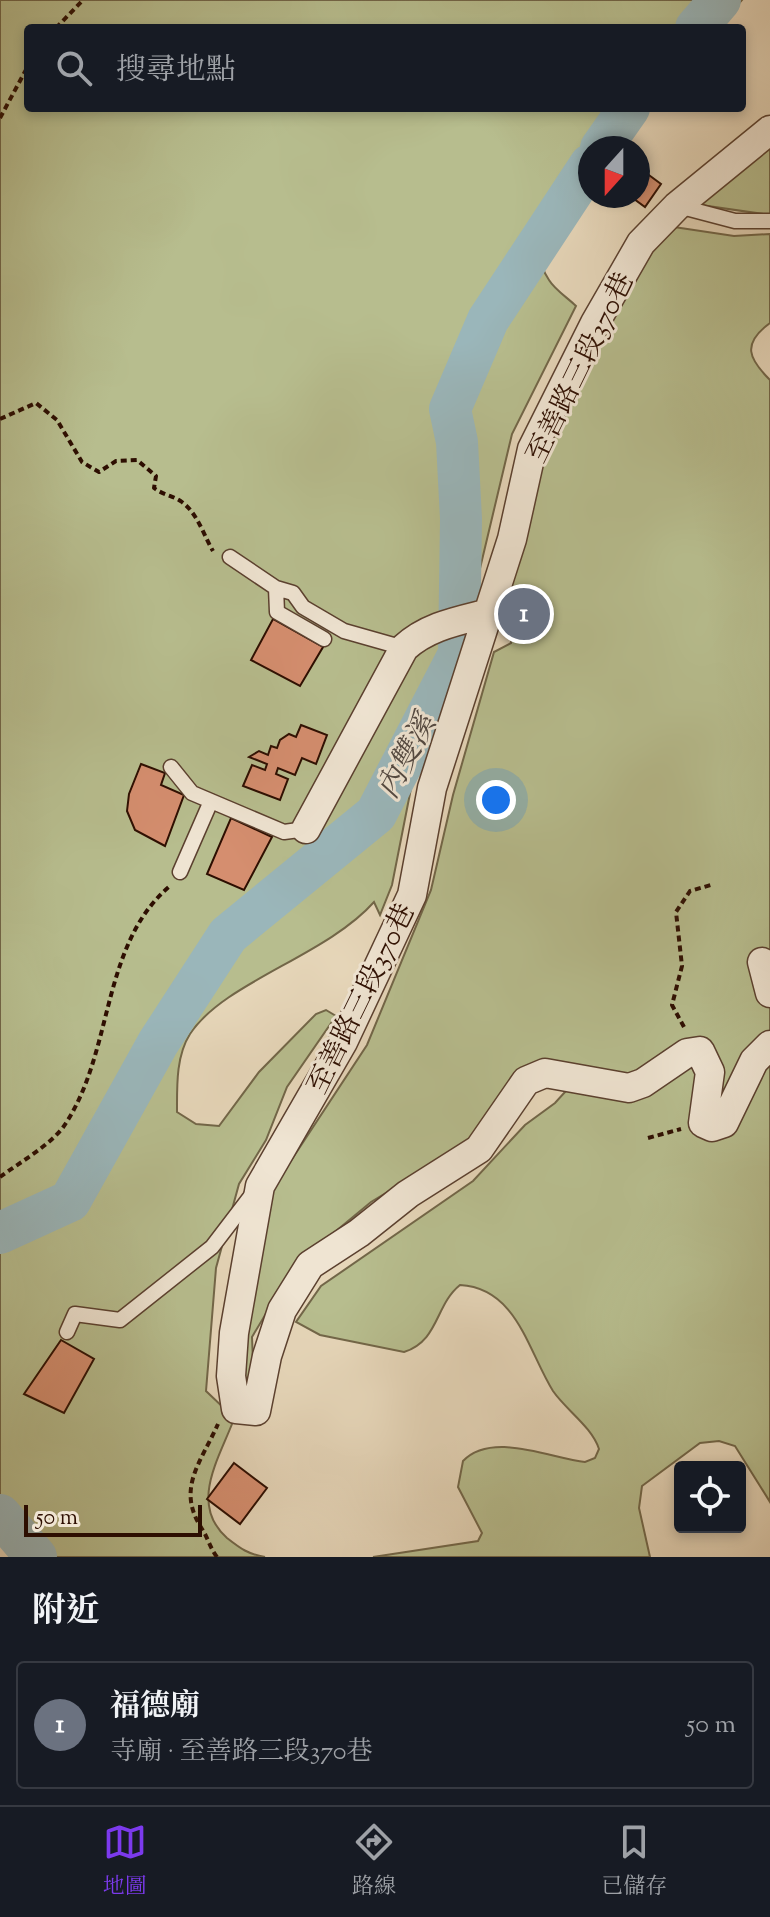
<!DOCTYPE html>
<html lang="zh-TW">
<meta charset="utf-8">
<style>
body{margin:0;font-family:"Sorts Mill Goudy","Noto Serif TC",serif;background:#242831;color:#f1f3f6}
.controls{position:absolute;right:24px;bottom:24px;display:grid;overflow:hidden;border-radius:8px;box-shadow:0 4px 12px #0003}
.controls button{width:72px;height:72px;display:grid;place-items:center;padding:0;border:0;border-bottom:2px solid #363941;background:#171b24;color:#f1f3f6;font:40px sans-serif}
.compass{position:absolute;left:578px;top:136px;width:72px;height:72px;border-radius:50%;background:#171b24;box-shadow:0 4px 12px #0003;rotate:201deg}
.scale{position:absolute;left:24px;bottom:20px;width:178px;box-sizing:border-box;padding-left:8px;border:4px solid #2d0e01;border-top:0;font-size:22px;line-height:28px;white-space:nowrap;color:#2d0e01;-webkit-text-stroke:6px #efe4d2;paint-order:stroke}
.you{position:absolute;left:496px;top:800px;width:28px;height:28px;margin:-20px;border:6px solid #fff;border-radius:50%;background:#1a73e8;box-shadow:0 0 0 12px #1a73e833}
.badge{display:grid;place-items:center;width:52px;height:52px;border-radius:50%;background:#7c3aed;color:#fff;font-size:26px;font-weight:700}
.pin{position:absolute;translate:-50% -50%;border:4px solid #fff;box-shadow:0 2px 8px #0006}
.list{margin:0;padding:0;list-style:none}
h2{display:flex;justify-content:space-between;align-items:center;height:104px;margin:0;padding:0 32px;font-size:34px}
h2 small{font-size:26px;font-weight:400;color:#9ea1a6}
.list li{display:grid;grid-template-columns:52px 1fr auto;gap:24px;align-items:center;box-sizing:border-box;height:128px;margin:0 16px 16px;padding:0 16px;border:2px solid #363941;border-radius:8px}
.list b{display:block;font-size:30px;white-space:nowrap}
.list p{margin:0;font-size:26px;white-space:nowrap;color:#9ea1a6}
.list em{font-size:26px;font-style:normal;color:#9ea1a6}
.icon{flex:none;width:44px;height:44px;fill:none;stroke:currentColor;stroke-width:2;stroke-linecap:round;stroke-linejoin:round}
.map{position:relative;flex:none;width:770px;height:1557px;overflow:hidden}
.search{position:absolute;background:#171b24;box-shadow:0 4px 12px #0003;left:24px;right:24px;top:24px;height:88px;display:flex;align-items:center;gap:20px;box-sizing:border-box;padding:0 28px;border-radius:8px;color:#9ea1a6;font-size:30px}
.sheet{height:248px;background:#171b24}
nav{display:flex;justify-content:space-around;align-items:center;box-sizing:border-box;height:112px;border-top:2px solid #363941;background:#171b24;font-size:22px;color:#9ea1a6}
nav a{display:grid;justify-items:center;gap:4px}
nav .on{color:#7c3aed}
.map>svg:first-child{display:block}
.green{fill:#b7bd8e;stroke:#726648;stroke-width:2}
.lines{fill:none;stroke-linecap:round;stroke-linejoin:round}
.river{stroke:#9ab6ba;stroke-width:42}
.building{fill:#d58e6f;stroke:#2d0e01;stroke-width:2}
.service-casing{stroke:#5b402f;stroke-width:17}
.minor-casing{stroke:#5b402f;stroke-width:31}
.path{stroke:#2d0e01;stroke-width:4;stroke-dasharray:6 4;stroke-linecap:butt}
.service{stroke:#efe4d2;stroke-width:14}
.minor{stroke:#efe4d2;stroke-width:28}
.labels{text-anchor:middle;stroke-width:6;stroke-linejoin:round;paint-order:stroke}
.street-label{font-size:28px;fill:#2d0e01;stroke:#efe4d2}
.water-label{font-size:30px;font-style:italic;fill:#534942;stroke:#efe4d2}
</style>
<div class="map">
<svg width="770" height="1557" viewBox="0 0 770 1557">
<rect width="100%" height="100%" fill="#e6d6b9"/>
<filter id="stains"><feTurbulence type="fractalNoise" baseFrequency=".0025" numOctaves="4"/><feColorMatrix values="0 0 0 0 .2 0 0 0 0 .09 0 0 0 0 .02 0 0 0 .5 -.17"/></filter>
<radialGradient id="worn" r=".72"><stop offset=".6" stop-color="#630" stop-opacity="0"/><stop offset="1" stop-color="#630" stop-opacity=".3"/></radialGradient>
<path class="green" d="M0,0h742l-25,28h-689v80h619l-36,40h-21v24c-25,29 -69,67 -41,108 6,10 19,18 27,26l-64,128 -54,227 -42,102 -24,122 -12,30 -6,-13c-48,54 -150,80 -184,132 -14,22 -13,52 -13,78l19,12 23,2 40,-54 57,-58 10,-4 10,6 -49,71 -21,53 -27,44 -23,84 -10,123 20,19 6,14c-15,38 -42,81 -5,114 14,11 21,16 38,19h-217l-48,-55z
M770,144v71l-76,-11z
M674,227l60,9 36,-2v89c-29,21 -21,36 0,57v1122l-35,-56 -16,-5 -19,2 -58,43 -3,22 11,49h-277l105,-16 4,-8 -24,-46 5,-26c29,-30 87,-3 122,1l10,-4 4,-9c-7,-22 -33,-39 -46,-58 -25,-40 -36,-103 -93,-106 -25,20 -21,56 -56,67l-84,-17 -24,-13 25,-36 152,-105 52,-56 30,-22 20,-22 -10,-18 -100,82 -94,57 -76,63 -43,72 2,49 -10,6 1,-63 26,-138 96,-146 64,-155 22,-95 41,-143 17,-9 3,-19 -13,-19 50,-169 80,-160z"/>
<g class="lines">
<path class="river" d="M696,28l24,-28
M601,148l28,-40
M0,1233l70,-32 88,-158 70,-108 148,-121 83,-160 2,-135 -4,-77 -7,-33 38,-89 102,-155
M0,1515l36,42"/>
</g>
<path class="building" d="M638,167l23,17 -16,23 -15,-11h8z
M273,619l50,28 -23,39 -49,-26z
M301,725l26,10 -11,29 -14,-6 -7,17 -17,-7 -2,6 12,5 -8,21 -37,-14 9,-21 13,5 2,-6 -18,-7 10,-6 9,4 3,-9 6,2 3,-8 9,-6 7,3z
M141,764l24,9 -4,12 23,10 -19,51 -30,-16 -8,-19 2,-17z
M231,818l41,19 -28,53 -37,-16z
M61,1340l33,19 -30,54 -40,-19z
M234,1463l33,25 -27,36 -33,-25z"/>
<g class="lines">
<g class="service-casing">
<path id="service" d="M678,206l57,15h35
M230,557l46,31 17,5 10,14 41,24 60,17
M276,588l1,24 47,27
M171,767l21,26 92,39 22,-3
M180,872l31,-71
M67,1332l8,-18 45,6 92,-73 42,-55"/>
</g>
<g class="minor-casing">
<path id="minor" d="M770,130l-93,76 -36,37 -46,80 -63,126 -20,90 -80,249 -20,107 -69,147 -83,144 -26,147 -3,43 5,33 20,2 11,-55 15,-46 28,-45 49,-32 49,-39 71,-45 47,-68 19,-8 84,15 14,-5 44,-30 13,-2 10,21 -7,51 9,4 12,-4 30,-62 16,-16
M306,829l98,-181c24,-22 54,-27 85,-35
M762,962l8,31"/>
</g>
<path class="path" d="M56,28l27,-28
M0,118l28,-52
M0,419l36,-16 21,17 25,42 17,10 17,-11 21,-1 19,16 -2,12c9,7 20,8 28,14 16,12 22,34 31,49
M684,1027l-12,-22 10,-39 -6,-54 14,-21 21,-6
M648,1138l33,-9
M0,1177c20,-15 53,-33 66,-54 48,-74 35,-179 104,-237
M217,1557c-7,-9 -9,-19 -15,-28 -26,-40 -2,-65 16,-105"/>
<use href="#service" class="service"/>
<use href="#minor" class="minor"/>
</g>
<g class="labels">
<g class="street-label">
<text transform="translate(579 367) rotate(-64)" y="10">至善路三段370巷</text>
<text transform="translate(360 998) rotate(-64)" y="10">至善路三段370巷</text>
</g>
<g class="water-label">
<text transform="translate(406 756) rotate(-62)" y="10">內雙溪</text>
</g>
</g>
<rect width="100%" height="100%" filter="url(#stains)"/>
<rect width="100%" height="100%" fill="url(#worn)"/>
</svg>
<div class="controls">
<button><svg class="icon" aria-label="locate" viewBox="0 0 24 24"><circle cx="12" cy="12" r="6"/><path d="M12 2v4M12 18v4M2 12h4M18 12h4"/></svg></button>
</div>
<svg class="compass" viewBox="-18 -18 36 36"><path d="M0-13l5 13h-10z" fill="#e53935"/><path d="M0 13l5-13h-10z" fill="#9ea1a6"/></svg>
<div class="scale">50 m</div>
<div class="you"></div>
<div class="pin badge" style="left:524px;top:614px;background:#6b7280">1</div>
<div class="search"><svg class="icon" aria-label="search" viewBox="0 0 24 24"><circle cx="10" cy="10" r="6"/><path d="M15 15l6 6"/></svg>搜尋地點</div>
</div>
<section class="sheet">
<h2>附近<small></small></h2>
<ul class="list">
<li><span class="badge" style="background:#6b7280">1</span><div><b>福德廟</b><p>寺廟 · 至善路三段370巷</p></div><em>50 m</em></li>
</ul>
</section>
<nav>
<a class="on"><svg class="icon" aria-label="map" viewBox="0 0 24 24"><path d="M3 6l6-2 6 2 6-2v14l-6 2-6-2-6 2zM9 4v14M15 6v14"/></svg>地圖</a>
<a><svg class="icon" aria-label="directions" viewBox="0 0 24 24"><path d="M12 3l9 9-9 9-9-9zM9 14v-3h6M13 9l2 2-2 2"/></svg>路線</a>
<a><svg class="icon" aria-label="saved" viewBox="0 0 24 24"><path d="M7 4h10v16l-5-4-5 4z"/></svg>已儲存</a>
</nav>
